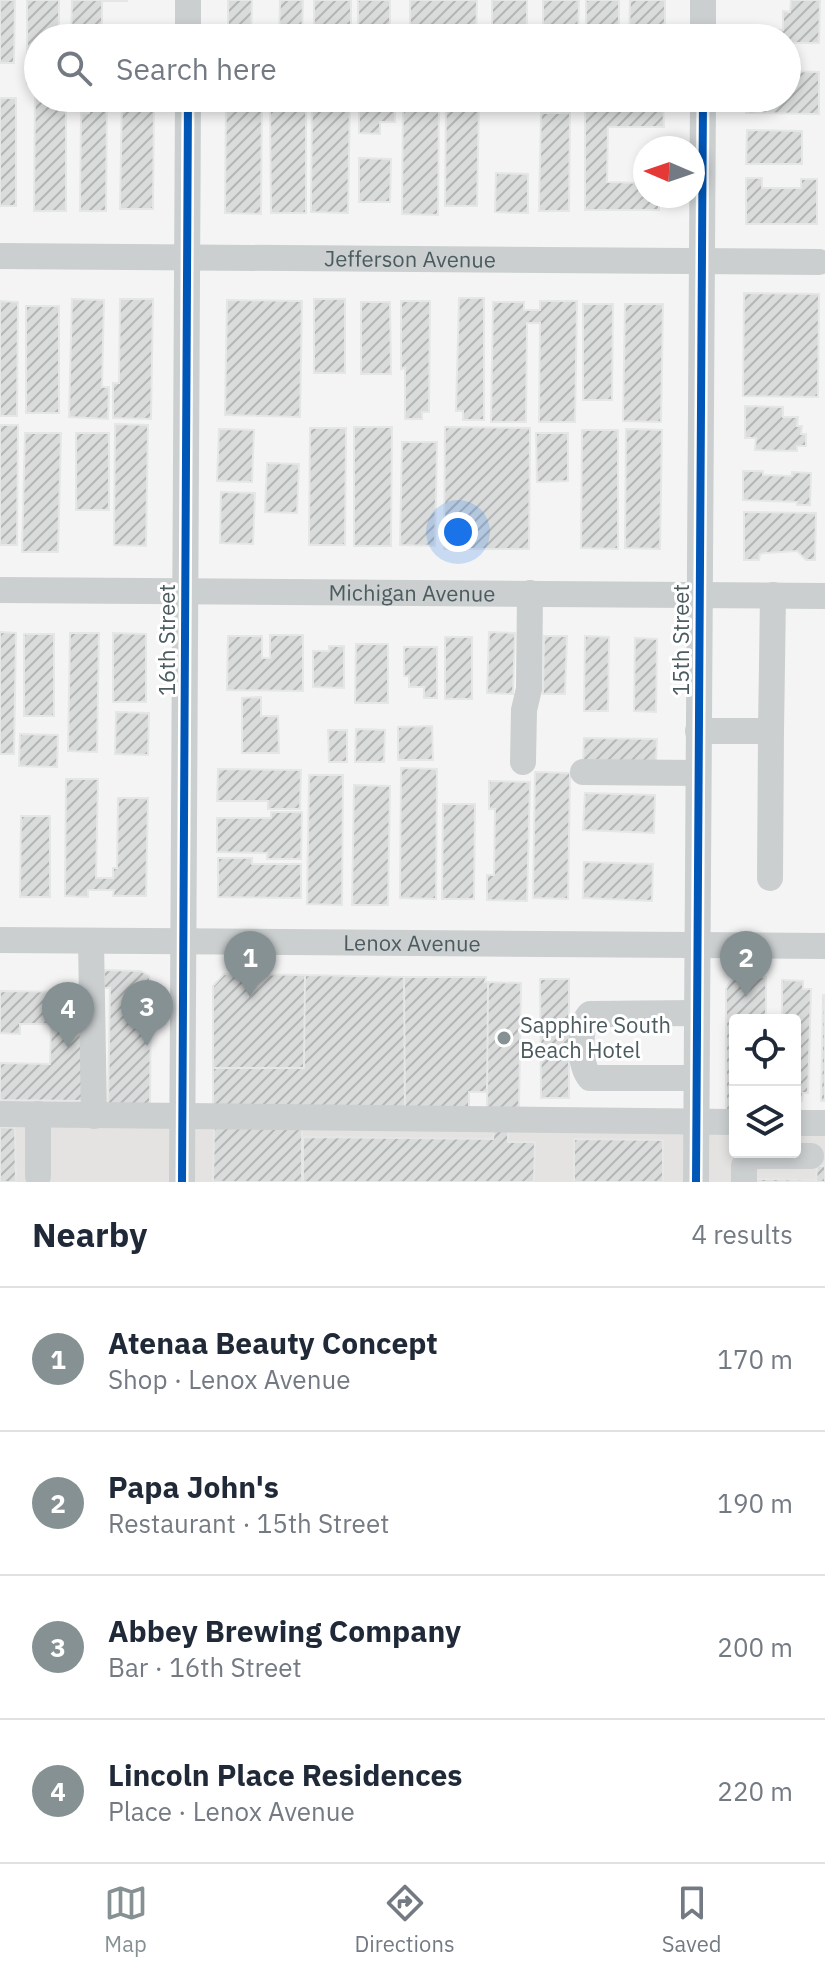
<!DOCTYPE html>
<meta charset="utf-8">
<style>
body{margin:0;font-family:"IBM Plex Sans",sans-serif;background:#f6f6f7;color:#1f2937}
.controls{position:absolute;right:24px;bottom:24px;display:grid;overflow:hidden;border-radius:8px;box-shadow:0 4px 12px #0003}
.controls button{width:72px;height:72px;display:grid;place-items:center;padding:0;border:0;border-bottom:2px solid #e0e1e3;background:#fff;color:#1f2937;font:40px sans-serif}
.compass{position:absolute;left:633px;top:136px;width:72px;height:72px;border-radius:50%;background:#fff;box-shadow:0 4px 12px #0003;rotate:272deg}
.you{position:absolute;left:458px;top:532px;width:28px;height:28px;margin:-20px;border:6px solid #fff;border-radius:50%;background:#1a73e8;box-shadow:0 0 0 12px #1a73e833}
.badge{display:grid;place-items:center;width:52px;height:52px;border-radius:50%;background:#869193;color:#fff;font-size:26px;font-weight:700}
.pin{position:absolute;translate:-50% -66px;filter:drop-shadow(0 2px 4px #0008)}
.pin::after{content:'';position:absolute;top:42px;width:28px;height:24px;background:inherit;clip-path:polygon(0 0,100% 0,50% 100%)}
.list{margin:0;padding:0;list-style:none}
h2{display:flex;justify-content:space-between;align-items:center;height:104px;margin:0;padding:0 32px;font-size:34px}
h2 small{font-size:26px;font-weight:400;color:#747a83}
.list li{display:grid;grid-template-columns:52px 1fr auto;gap:24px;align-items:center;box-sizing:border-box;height:144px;padding:0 32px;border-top:2px solid #e0e1e3}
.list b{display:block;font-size:30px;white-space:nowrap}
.list p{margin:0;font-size:26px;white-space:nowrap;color:#747a83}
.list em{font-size:26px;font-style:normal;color:#747a83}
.icon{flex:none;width:44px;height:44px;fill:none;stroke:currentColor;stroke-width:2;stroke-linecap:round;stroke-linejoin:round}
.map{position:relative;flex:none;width:825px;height:1182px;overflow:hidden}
.search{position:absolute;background:#fff;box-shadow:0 4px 12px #0003;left:24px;right:24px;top:24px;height:88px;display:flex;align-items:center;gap:20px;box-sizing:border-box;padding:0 28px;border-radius:44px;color:#747a83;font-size:30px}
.sheet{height:680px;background:#fff}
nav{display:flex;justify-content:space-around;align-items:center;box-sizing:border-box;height:112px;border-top:2px solid #e0e1e3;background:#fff;font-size:22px;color:#747a83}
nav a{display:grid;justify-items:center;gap:4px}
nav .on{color:#869193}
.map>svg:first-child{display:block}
.commercial{fill:#e4e3e2}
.building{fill:url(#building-hatch);stroke:#e5e6e6;stroke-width:2}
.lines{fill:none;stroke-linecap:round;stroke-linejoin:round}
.minor{stroke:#cbcfcf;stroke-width:26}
.cycleway-casing{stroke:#fff;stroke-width:13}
.cycleway{stroke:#0057b8;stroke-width:8}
.poi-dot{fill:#869193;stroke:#fff;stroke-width:3}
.labels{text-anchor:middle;stroke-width:6;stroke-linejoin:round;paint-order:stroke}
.street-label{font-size:22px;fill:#4b5b5f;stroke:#fff}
.poi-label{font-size:22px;fill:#4b5b5f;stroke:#fff;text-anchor:start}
</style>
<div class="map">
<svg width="825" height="1182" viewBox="0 0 825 1182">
<defs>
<pattern id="building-hatch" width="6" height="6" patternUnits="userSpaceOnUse" patternTransform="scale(2)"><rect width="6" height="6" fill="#dadcdc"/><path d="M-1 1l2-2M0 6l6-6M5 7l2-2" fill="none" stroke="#b3b5b6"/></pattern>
</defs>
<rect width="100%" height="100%" fill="#f4f4f4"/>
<path class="commercial" d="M0,1120l735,7v25h60v-24h30v54h-825z"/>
<path class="building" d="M0,0h15l-1,63h-14z
M27,0h32v38h-21v46h-11z
M72,0h55v1h-25v37h-31z
M228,0h24l-1,38h-23z
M280,0h23l-1,38h-23z
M314,0h37v38h-37z
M358,0h32v38h-32z
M410,0h67l-1,38h-66z
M492,0h35v38h-35z
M543,0h36l-1,38h-35z
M586,0h33v38h-33z
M630,0h35v38h-36z
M791,0h29l-1,43h-29l-1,19h-2v-24h-40v-8h36v-19l7,1z
M787,71l32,1v42l-73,-1v-15h41z
M35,92h3v6h28v113h-32z
M0,98h16v108h-16z
M122,98h32l-1,111h-33z
M226,98h36l-1,116 -36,-1z
M270,98h36v115h-35z
M312,98h38l-2,115 -37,-1z
M359,98h36v24h-15v12l-21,-1z
M403,98h36l-1,117 -36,-1z
M89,100h18l-1,111h-26l1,-98h8z
M595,101h68l1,26h-56l-1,55 38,1v13h14v14h-74v-99l10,-1z
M446,102h33l-2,104h-32z
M541,113h29l-1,98h-30z
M747,130l55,1v33h-56z
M359,158l32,1 -1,43h-31z
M496,173l32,1v39l-33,-1z
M746,178h16v10h39v-9h16v45h-71z
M744,293l75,1 -1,103 -75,-1z
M459,298h25v122h-21v-9h-7z
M72,299l32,1 -2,87h7l-1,32 -39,-2z
M120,299h33l-2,120 -38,-1v-35h6z
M314,299h31v74h-31z
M227,300l75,1 -2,116 -75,-2z
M0,301l18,1 -1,114h-17z
M401,301h29l-1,111h-7v7h-17v-51l-4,1z
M540,301h37l-2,121h-36l1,-99h-13l-1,99h-35l2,-120h31v8h16z
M361,302h29l1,72h-30z
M583,304h30l-1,96h-29z
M625,304h38l-2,118 -38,-1z
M26,306h33v107h-33z
M745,406l38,1v10h15l-1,9h5l-1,8h5v12h-9v5l-42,-1 1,-12h-11z
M115,424l33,1 -2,121 -32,-1z
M0,425h18l-1,120h-17z
M354,427h38l-1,119h-37z
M445,427l85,1 -1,121h-85z
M310,428h36l-1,117h-36z
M219,429l35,1 -2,52 -35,-1z
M626,429l36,1 -2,119 -35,-1z
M582,430h36v119l-37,-1z
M25,433h36l-3,119h-36z
M76,433h33v77h-33z
M536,433h32v48l-31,1z
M402,442h35l-2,104 -35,-1z
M267,463l32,1 -2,49 -32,-1z
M743,471h20v4l29,1v-4l19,1 -1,32h-13v-3l-54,-2z
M221,492l34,1 -2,51 -33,-1z
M744,512l72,1 -1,47h-9l-9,-9 -32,2 -5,1 -1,6h-15z
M0,632l16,1 -2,121h-14z
M489,632l26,1 -2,61 -26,-1z
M70,633h29l-2,119 -29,-1z
M113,633l33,1v68h-33z
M24,634h30v82h-30z
M270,635h33v56l-76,-1 1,-54h34v22h8z
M544,636h23l-2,58h-22z
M585,636l24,1 -1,74h-24z
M445,637h27v62h-27z
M635,638l22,1 -1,73 -22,-1z
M356,644h32v59h-33z
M329,646h15v42l-31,-1v-36h16z
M404,647h33v51h-13v-11h-15v-11h-5z
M261,697v19h17l1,37h-37v-55z
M116,712l33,1 -1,42 -33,-1z
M432,726l1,34h-35v-33z
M356,729l29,1 -1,32h-29z
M328,730h19v32h-18z
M20,734l38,1 -1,32 -38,-1z
M584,738l73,1 -1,23 -73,-2z
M401,768l36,1 -1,130 -36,-1z
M218,769l83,1 -1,39h-32v-8h-51z
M535,772l35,1 -2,126 -35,-1z
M309,775h34l-1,130 -35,-1z
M66,779h32l-2,99h17v-10h4l1,-70h30l-2,98h-33l1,-6h-26v7l-23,-1z
M489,781l41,1 -3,119 -40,-1v-25h7l1,-66h-6z
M354,785l36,1 -2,119h-36z
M585,793l70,2 -1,38 -71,-3z
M443,804h32l-1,95h-32z
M271,812h31l-1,47h-34v-6l-50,-1v-34h54z
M21,816h29v81h-30z
M218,858h34v6h49v34l-83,-1z
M584,862l69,2 -1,37 -69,-3z
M104,970l37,1 8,5 2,7 -1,122 -42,2 2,-119h-6z
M224,974l81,1 -1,93h-91v-82z
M305,975l99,2 1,132 -192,-4v-37h91z
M737,976l29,1v43h-31v91h-9v-122l3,-6z
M404,977h82l-1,5h3l-1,110h-18v17h-64z
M540,979h29v119h-28z
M782,980l21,1v8h8l-3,104h-5l-1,8h-7v-81h-13z
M488,982l33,1 -2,125h-32z
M0,991l86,1 -2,109 -84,-1v-37l50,1 1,-40h-31v10l-20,-1z
M823,995h2v106h-4z
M0,1127l15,1 1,54h-16z
M214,1127l88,1v54h-89z
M494,1130h14v12h27l-1,40h-231v-45l190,2z
M574,1139l89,1v42h-89z
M825,1161v21h-9l1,-16h8z
M756,1179l59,1v2h-59z"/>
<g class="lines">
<g class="minor">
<path d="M188,38v-38"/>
<path d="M703,38v-38"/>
<path id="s1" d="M0,256l819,6"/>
<path id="s2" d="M0,590l825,6"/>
<path d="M698,731h73l2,-136"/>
<path d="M523,762l1,-52 5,-21 1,-96"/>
<path d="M583,772l115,1"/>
<path d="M770,878l1,-147"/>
<path id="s3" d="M0,940l825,6"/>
<path d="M91,941l3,175"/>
<path d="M696,1078h-106c-11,-13 -12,-52 0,-64l106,-1"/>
<path d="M0,1114l735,8"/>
<path d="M795,1123h30"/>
<path d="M38,1176v-62"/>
<path d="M182,1182l6,-1084"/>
<path d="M696,1182l7,-1084"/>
<path d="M744,1182v-16l3,-7 8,-3h56"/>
</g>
<g class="cycleway-casing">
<path id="cycleway" d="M182,1182l6,-1084
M696,1182l7,-1084"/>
</g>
<use href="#cycleway" class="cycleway"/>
</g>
<circle class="poi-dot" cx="504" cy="1038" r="8"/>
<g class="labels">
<g class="street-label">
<text dy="8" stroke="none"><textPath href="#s1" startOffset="410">Jefferson Avenue</textPath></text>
<text dy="8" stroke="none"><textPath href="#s2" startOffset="412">Michigan Avenue</textPath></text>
<text transform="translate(167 640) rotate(-90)" y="8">16th Street</text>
<text transform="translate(681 640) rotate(-90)" y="8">15th Street</text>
<text dy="8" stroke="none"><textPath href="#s3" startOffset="412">Lenox Avenue</textPath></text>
</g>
<g class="poi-label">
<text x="520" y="1033">Sapphire South<tspan x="520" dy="25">Beach Hotel</tspan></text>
</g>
</g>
</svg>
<div class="controls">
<button><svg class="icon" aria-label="locate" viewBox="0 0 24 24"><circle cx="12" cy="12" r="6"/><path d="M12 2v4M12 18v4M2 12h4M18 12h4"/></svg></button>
<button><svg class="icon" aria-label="layers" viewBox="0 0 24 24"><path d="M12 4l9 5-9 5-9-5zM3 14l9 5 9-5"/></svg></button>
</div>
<svg class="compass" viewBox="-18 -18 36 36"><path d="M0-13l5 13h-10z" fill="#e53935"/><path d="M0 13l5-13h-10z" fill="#747a83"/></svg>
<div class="you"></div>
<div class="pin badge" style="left:250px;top:997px">1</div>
<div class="pin badge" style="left:746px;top:997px">2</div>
<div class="pin badge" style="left:147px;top:1046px">3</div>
<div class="pin badge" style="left:68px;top:1048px">4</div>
<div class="search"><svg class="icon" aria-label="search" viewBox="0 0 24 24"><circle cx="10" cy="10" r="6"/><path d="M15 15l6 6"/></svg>Search here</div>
</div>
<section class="sheet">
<h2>Nearby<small>4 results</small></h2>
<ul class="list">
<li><span class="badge">1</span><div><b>Atenaa Beauty Concept</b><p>Shop · Lenox Avenue</p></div><em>170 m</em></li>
<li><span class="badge">2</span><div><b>Papa John's</b><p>Restaurant · 15th Street</p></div><em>190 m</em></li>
<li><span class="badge">3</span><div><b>Abbey Brewing Company</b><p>Bar · 16th Street</p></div><em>200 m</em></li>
<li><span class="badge">4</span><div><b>Lincoln Place Residences</b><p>Place · Lenox Avenue</p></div><em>220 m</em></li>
</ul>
</section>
<nav>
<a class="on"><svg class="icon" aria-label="map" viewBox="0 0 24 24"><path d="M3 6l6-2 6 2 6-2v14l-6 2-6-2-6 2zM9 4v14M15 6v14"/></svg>Map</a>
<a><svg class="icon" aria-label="directions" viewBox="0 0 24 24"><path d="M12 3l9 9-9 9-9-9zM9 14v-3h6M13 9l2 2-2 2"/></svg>Directions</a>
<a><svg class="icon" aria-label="saved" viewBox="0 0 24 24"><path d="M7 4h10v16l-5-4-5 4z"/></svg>Saved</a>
</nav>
